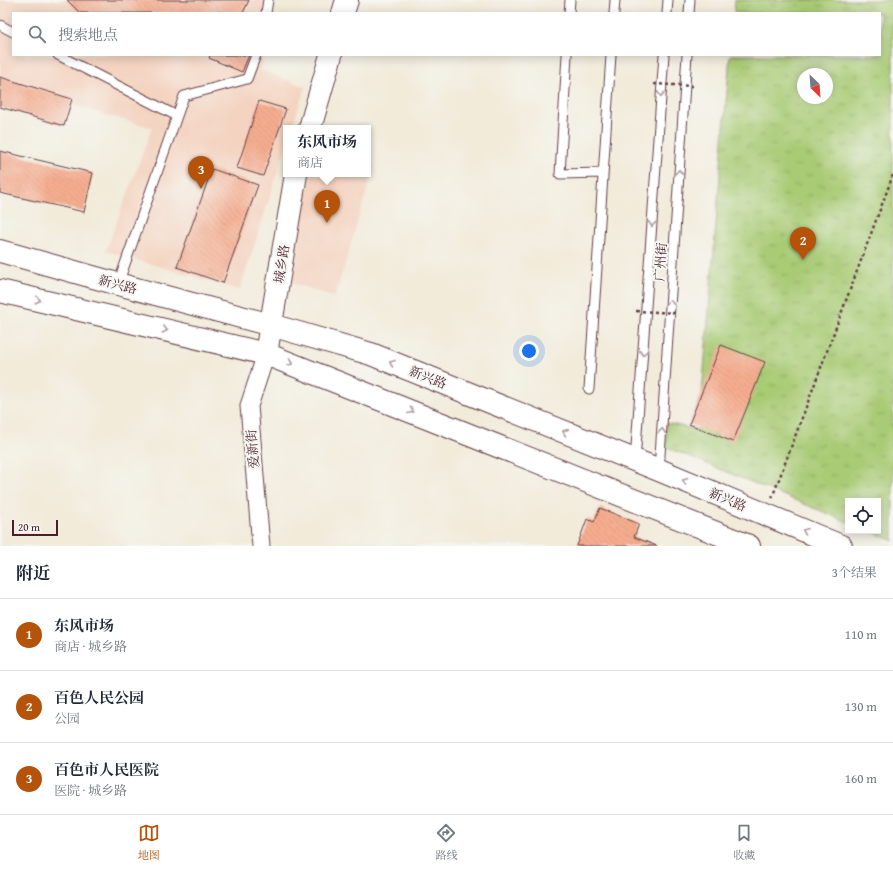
<!DOCTYPE html>
<html lang="zh">
<meta charset="utf-8">
<style>
body{margin:0;font-family:"Gentium Book Plus","Noto Serif SC",serif;background:#f2f2f3;color:#1f2937}
.controls{position:absolute;right:12px;bottom:12px;display:grid;overflow:hidden;border-radius:0px;box-shadow:0 2px 10px #0003}
.controls button{width:36px;height:36px;display:grid;place-items:center;padding:0;border:0;border-bottom:1px solid #e0e1e3;background:#fff;color:#1f2937;font:20px sans-serif}
.compass{position:absolute;left:797px;top:68px;width:36px;height:36px;border-radius:50%;background:#fff;box-shadow:0 2px 10px #0003;rotate:155deg}
.scale{position:absolute;left:12px;bottom:10px;width:46px;box-sizing:border-box;padding-left:4px;border:2px solid #4a1f2b;border-top:0;font-size:11px;line-height:14px;white-space:nowrap;color:#4a1f2b;-webkit-text-stroke:3px #f6f6f2;paint-order:stroke}
.you{position:absolute;left:529px;top:351px;width:14px;height:14px;margin:-10px;border:3px solid #fff;border-radius:50%;background:#1a73e8;box-shadow:0 0 0 6px #1a73e833}
.badge{display:grid;place-items:center;width:26px;height:26px;border-radius:50%;background:#b45309;color:#fff;font-size:13px;font-weight:700}
.pin{position:absolute;translate:-50% -33px;filter:drop-shadow(0 1px 2px #0008)}
.pin::after{content:'';position:absolute;top:21px;width:14px;height:12px;background:inherit;clip-path:polygon(0 0,100% 0,50% 100%)}
.popup{position:absolute;left:283px;top:125px;width:88px;height:52px;box-sizing:border-box;display:grid;place-content:center;border-radius:0px;background:#fff;filter:drop-shadow(0 1px 3px #0005);font-size:13px;white-space:nowrap;color:#747a83}
.popup b{font-size:15px;color:#1f2937}
.popup::after{content:'';position:absolute;left:50%;top:100%;margin-left:-8px;border:8px solid transparent;border-top-color:#fff}
.list{margin:0;padding:0;list-style:none}
h2{display:flex;justify-content:space-between;align-items:center;height:52px;margin:0;padding:0 16px;font-size:17px}
h2 small{font-size:13px;font-weight:400;color:#747a83}
.list li{display:grid;grid-template-columns:26px 1fr auto;gap:12px;align-items:center;box-sizing:border-box;height:72px;padding:0 16px;border-top:1px solid #e0e1e3}
.list b{display:block;font-size:15px;white-space:nowrap}
.list p{margin:0;font-size:13px;white-space:nowrap;color:#747a83}
.list em{font-size:13px;font-style:normal;color:#747a83}
.icon{flex:none;width:22px;height:22px;fill:none;stroke:currentColor;stroke-width:2;stroke-linecap:round;stroke-linejoin:round}
.map{position:relative;flex:none;width:893px;height:546px;overflow:hidden}
.search{position:absolute;background:#fff;box-shadow:0 2px 10px #0003;left:12px;right:12px;top:12px;height:44px;display:flex;align-items:center;gap:10px;box-sizing:border-box;padding:0 14px;border-radius:0px;color:#747a83;font-size:15px}
.sheet{height:268px;background:#fff}
nav{display:flex;justify-content:space-around;align-items:center;box-sizing:border-box;height:56px;border-top:1px solid #e0e1e3;background:#fff;font-size:11px;color:#747a83}
nav a{display:grid;justify-items:center;gap:2px}
nav .on{color:#b45309}
.map>svg:first-child{display:block}
.built{fill:#f4d3c0}
.park{fill:url(#park-tufts);stroke:#7a7550;fill-rule:evenodd}
.building{fill:url(#building-back-hatch)}
.lines{fill:none;stroke-linecap:round;stroke-linejoin:round}
.lane-casing{stroke:#633e45;stroke-width:11}
.street-casing{stroke:#633e45;stroke-width:19}
.secondary-casing{stroke:#633e45;stroke-width:24}
.primary-casing{stroke:#633e45;stroke-width:24}
.path{stroke:#633e45;stroke-width:2.5;stroke-dasharray:3 3;stroke-linecap:butt}
.lane{stroke:#fff;stroke-width:9}
.street{stroke:#fff;stroke-width:17}
.secondary{stroke:#fff;stroke-width:22}
.primary{stroke:#fff;stroke-width:22}
.path-bridge{stroke:#633e45;stroke-width:2.5;stroke-dasharray:3 3;stroke-linecap:butt}
.oneway{stroke:#ae9aa0}
.labels{text-anchor:middle;stroke-width:4;stroke-linejoin:round;paint-order:stroke}
.street-label{font-size:13px;fill:#4a1f2b;stroke:#f6f6f2}
</style>
<div class="map">
<svg width="893" height="546" viewBox="0 0 893 546">
<defs>
<pattern id="park-tufts" width="24" height="20" patternUnits="userSpaceOnUse"><rect width="24" height="20" fill="#a9cb74"/><path d="M3 7l-1-3M5 7V3M7 7l1-3M15 17l-1-3M17 17v-4M19 17l1-3" fill="none" stroke="#93ae65"/></pattern>
<pattern id="building-back-hatch" width="6" height="6" patternUnits="userSpaceOnUse"><rect width="6" height="6" fill="#f6ad8f"/><path d="M-1 5l2 2M0 0l6 6M5-1l2 2" fill="none" stroke="#d4947c"/></pattern>
</defs>
<rect width="100%" height="100%" fill="#f6f6f2"/>
<filter id="ink" filterUnits="userSpaceOnUse"><feTurbulence type="fractalNoise" baseFrequency=".025" numOctaves="2"/><feDisplacementMap in="SourceGraphic" scale="8" xChannelSelector="R" yChannelSelector="G"/><feConvolveMatrix kernelMatrix="1 2 1 2 8 2 1 2 1" color-interpolation-filters="sRGB"/></filter>
<filter id="wash" filterUnits="userSpaceOnUse"><feTurbulence type="fractalNoise" baseFrequency=".012" numOctaves="4" result="noise"/><feDisplacementMap in="SourceGraphic" scale="16" xChannelSelector="R" yChannelSelector="G"/><feGaussianBlur stdDeviation="0.9" result="paint"/><feColorMatrix in="noise" values="0 0 0 0 0 0 0 0 0 0 0 0 0 0 0 0 0 1.4 0 .05"/><feComposite in="paint" operator="in"/></filter>
<g filter="url(#wash)">
<rect width="100%" height="100%" fill="#f2ebda"/>
<path class="built" d="M0,0h275l-3,13h-259v42h251l-3,15 44,17 -13,41h-6v18l-46,144 -134,-39 46,-123 -152,-44z
M368,164l6,2 -39,131 -52,-17 28,-106h57z"/>
<path class="park" d="M735,0h158v541l-23,-10h8v-30h-30v21l-182,-75v-24l33,7 31,-375h150v-42h-146zM803,74h24v24h-24z"/>
<g id="blocks">
<path class="building" d="M67,0h182l-6,13h-163z
M210,55h39l-7,17 -33,-14z
M0,77l72,22 -8,27 -64,-19z
M259,101l27,8 -23,67 -26,-8z
M0,151l93,22 -9,39 -84,-19z
M212,169l46,16 -35,98 -46,-16z
M721,345l44,17 -32,80 -44,-18z
M600,508l39,16 -5,13 23,9h-80l10,-27 7,3z"/>
</g>
</g>
<g filter="url(#ink)">
<use href="#blocks" fill-opacity="0" stroke="#633e45" stroke-width="1"/>
<g class="lines">
<g class="lane-casing">
<path id="lane" d="M266,13l2,-13
M569,13l1,-13
M614,13l1,-13
M667,13l1,-13
M689,13l1,-13
M0,25l13,7
M58,55l119,61
M567,55l-7,119 43,-1
M118,284l66,-188 63,-17 9,-24
M589,389l22,-334
M635,461l29,-406
M659,470l28,-415"/>
</g>
<g class="street-casing">
<path id="street" d="M261,546l-12,-140 17,-52"/>
</g>
<g class="secondary-casing">
<path id="secondary" d="M343,13l4,-13
M310,128l21,-73
M266,354l30,-180"/>
</g>
<g class="primary-casing">
<path id="primary" d="M0,251l118,33 153,41 100,29 288,116 182,76
M0,291l266,63 483,192"/>
</g>
<path class="path" d="M772,498l121,-323"/>
<use href="#lane" class="lane"/>
<use href="#street" class="street"/>
<use href="#secondary" class="secondary"/>
<use href="#primary" class="primary"/>
<path class="path-bridge" d="M654,84l38,2
M636,311l42,2"/>
</g>
<defs><path id="oneway-chevron" d="M-2-3.5L2.5 0L-2 3.5" fill="none" stroke-width="1.6" stroke-linecap="round" stroke-linejoin="round"/></defs>
<g class="oneway">
<use href="#oneway-chevron" transform="translate(661 94) rotate(94)"/>
<use href="#oneway-chevron" transform="translate(679 172) rotate(-86)"/>
<use href="#oneway-chevron" transform="translate(652 224) rotate(94)"/>
<use href="#oneway-chevron" transform="translate(38 300) rotate(13)"/>
<use href="#oneway-chevron" transform="translate(670 302) rotate(-86)"/>
<use href="#oneway-chevron" transform="translate(165 330) rotate(13)"/>
<use href="#oneway-chevron" transform="translate(643 353) rotate(94)"/>
<use href="#oneway-chevron" transform="translate(290 363) rotate(22)"/>
<use href="#oneway-chevron" transform="translate(392 363) rotate(-158)"/>
<use href="#oneway-chevron" transform="translate(411 411) rotate(22)"/>
<use href="#oneway-chevron" transform="translate(662 431) rotate(-86)"/>
<use href="#oneway-chevron" transform="translate(565 432) rotate(-158)"/>
<use href="#oneway-chevron" transform="translate(685 481) rotate(-157)"/>
<use href="#oneway-chevron" transform="translate(805 531) rotate(-158)"/>
</g>
</g>
<g class="labels">
<g class="street-label">
<text transform="translate(660 262) rotate(-86)" y="5">广州街</text>
<text transform="translate(281 264) rotate(-81)" y="5">城乡路</text>
<text transform="translate(118 284) rotate(15)" y="5">新兴路</text>
<text transform="translate(428 377) rotate(22)" y="5">新兴路</text>
<text transform="translate(252 449) rotate(-95)" y="5">爱新街</text>
<text transform="translate(728 499) rotate(23)" y="5">新兴路</text>
</g>
</g>
</svg>
<div class="controls">
<button><svg class="icon" aria-label="locate" viewBox="0 0 24 24"><circle cx="12" cy="12" r="6"/><path d="M12 2v4M12 18v4M2 12h4M18 12h4"/></svg></button>
</div>
<svg class="compass" viewBox="-18 -18 36 36"><path d="M0-13l5 13h-10z" fill="#e53935"/><path d="M0 13l5-13h-10z" fill="#747a83"/></svg>
<div class="scale">20 m</div>
<div class="you"></div>
<div class="pin badge" style="left:327px;top:223px">1</div>
<div class="popup"><b>东风市场</b>商店</div>
<div class="pin badge" style="left:803px;top:260px">2</div>
<div class="pin badge" style="left:201px;top:189px">3</div>
<div class="search"><svg class="icon" aria-label="search" viewBox="0 0 24 24"><circle cx="10" cy="10" r="6"/><path d="M15 15l6 6"/></svg>搜索地点</div>
</div>
<section class="sheet">
<h2>附近<small>3个结果</small></h2>
<ul class="list">
<li><span class="badge">1</span><div><b>东风市场</b><p>商店 · 城乡路</p></div><em>110 m</em></li>
<li><span class="badge">2</span><div><b>百色人民公园</b><p>公园</p></div><em>130 m</em></li>
<li><span class="badge">3</span><div><b>百色市人民医院</b><p>医院 · 城乡路</p></div><em>160 m</em></li>
</ul>
</section>
<nav>
<a class="on"><svg class="icon" aria-label="map" viewBox="0 0 24 24"><path d="M3 6l6-2 6 2 6-2v14l-6 2-6-2-6 2zM9 4v14M15 6v14"/></svg>地图</a>
<a><svg class="icon" aria-label="directions" viewBox="0 0 24 24"><path d="M12 3l9 9-9 9-9-9zM9 14v-3h6M13 9l2 2-2 2"/></svg>路线</a>
<a><svg class="icon" aria-label="saved" viewBox="0 0 24 24"><path d="M7 4h10v16l-5-4-5 4z"/></svg>收藏</a>
</nav>
